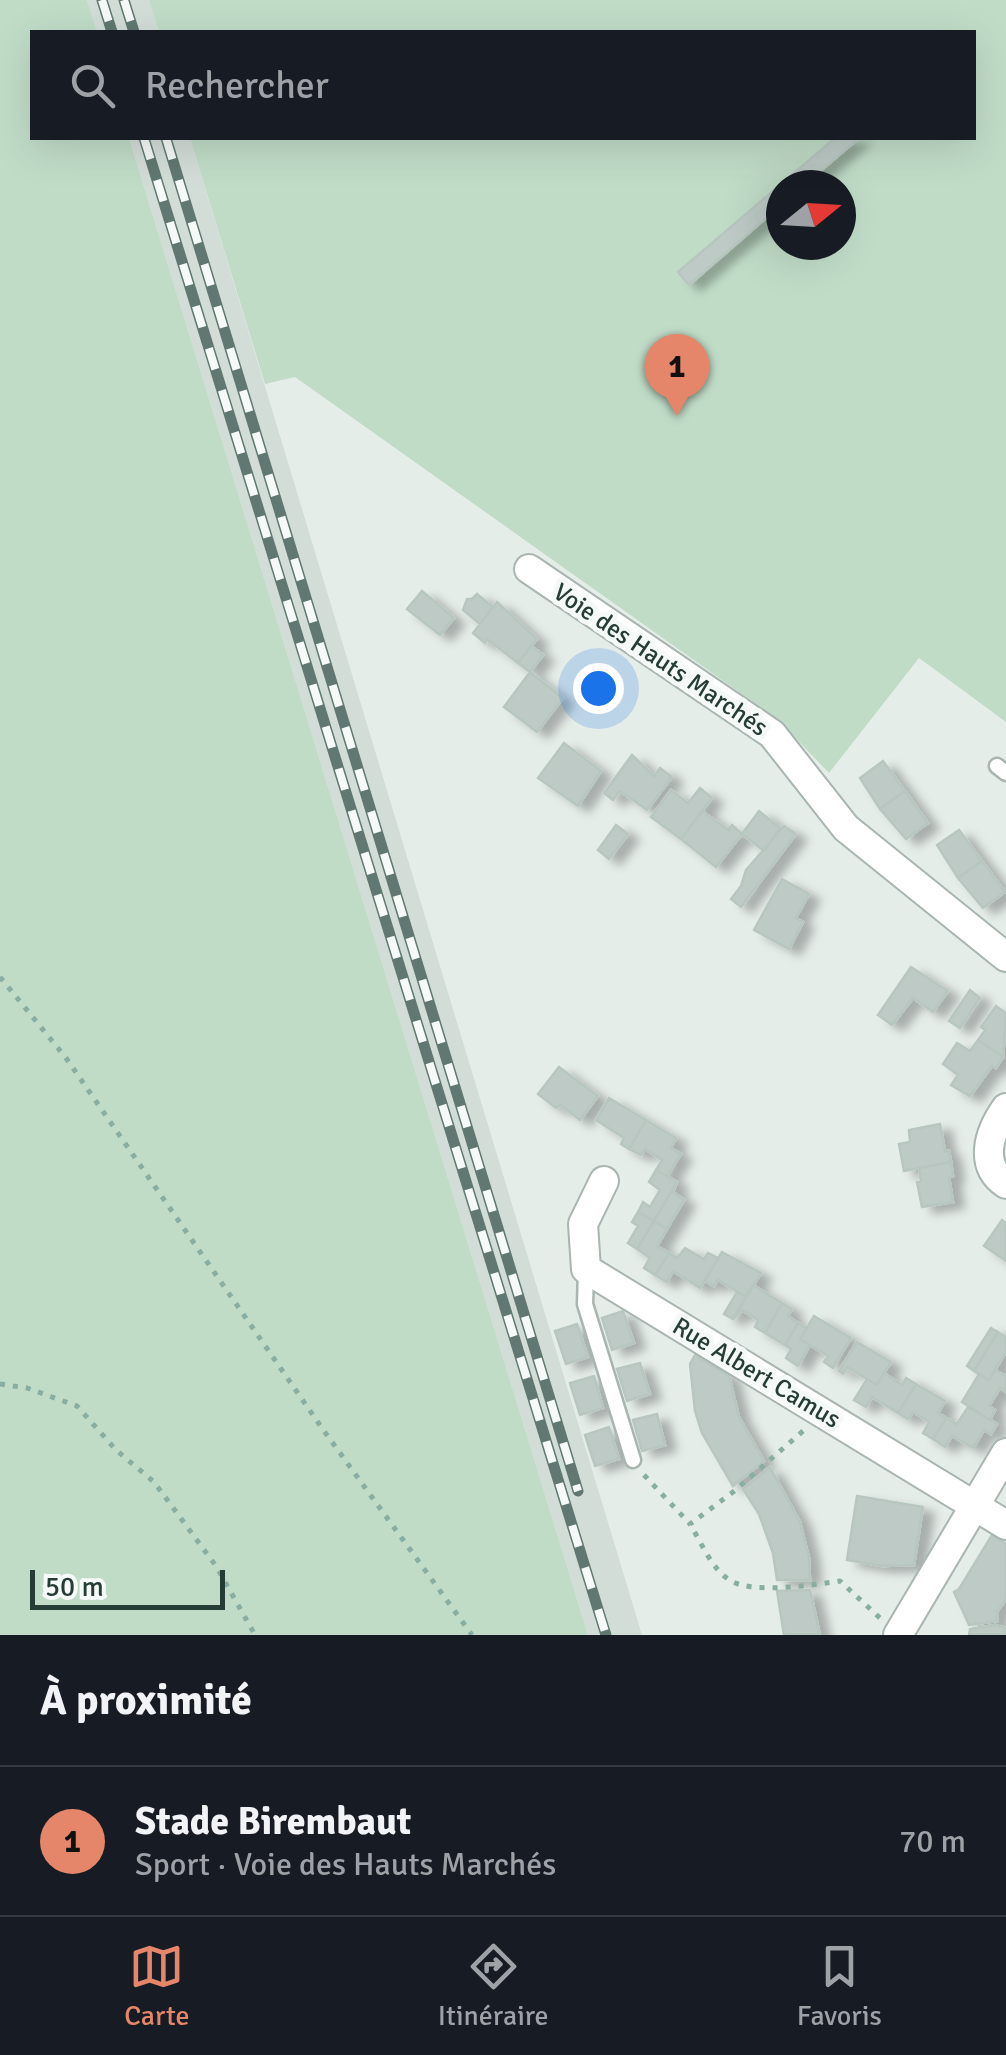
<!DOCTYPE html>
<html lang="fr">
<meta charset="utf-8">
<style>
body{margin:0;font-family:Signika,sans-serif;background:#242831;color:#f1f3f6}
.compass{position:absolute;left:766px;top:170px;width:90px;height:90px;border-radius:50%;background:#171b24;box-shadow:0 10px 40px #0002;rotate:72deg}
.scale{position:absolute;left:30px;bottom:25px;width:195px;box-sizing:border-box;padding-left:10px;border:5px solid #263d36;border-top:0;font-size:28px;line-height:35px;white-space:nowrap;color:#263d36;-webkit-text-stroke:8px #f5f9f7;paint-order:stroke}
.you{position:absolute;left:598px;top:688px;width:35px;height:35px;margin:-25px;border:8px solid #fff;border-radius:50%;background:#1a73e8;box-shadow:0 0 0 15px #1a73e833}
.badge{display:grid;place-items:center;width:65px;height:65px;border-radius:50%;background:#e5866a;color:#111;font-size:32px;font-weight:700}
.pin{position:absolute;translate:-50% -82px;filter:drop-shadow(0 2px 5px #0008)}
.pin::after{content:'';position:absolute;top:52px;width:35px;height:30px;background:inherit;clip-path:polygon(0 0,100% 0,50% 100%)}
.list{margin:0;padding:0;list-style:none}
h2{display:flex;justify-content:space-between;align-items:center;height:130px;margin:0;padding:0 40px;font-size:42px}
h2 small{font-size:32px;font-weight:400;color:#9ea1a6}
.list li{display:grid;grid-template-columns:65px 1fr auto;gap:30px;align-items:center;box-sizing:border-box;height:150px;padding:0 40px;border-top:2px solid #363941}
.list b{display:block;font-size:38px;white-space:nowrap}
.list p{margin:0;font-size:32px;white-space:nowrap;color:#9ea1a6}
.list em{font-size:32px;font-style:normal;color:#9ea1a6}
.icon{flex:none;width:55px;height:55px;fill:none;stroke:currentColor;stroke-width:2;stroke-linecap:round;stroke-linejoin:round}
.map{position:relative;flex:none;width:1006px;height:1635px;overflow:hidden}
.search{position:absolute;background:#171b24;box-shadow:0 10px 40px #0002;left:30px;right:30px;top:30px;height:110px;display:flex;align-items:center;gap:25px;box-sizing:border-box;padding:0 35px;border-radius:0px;color:#9ea1a6;font-size:38px}
.sheet{height:280px;background:#171b24}
nav{display:flex;justify-content:space-around;align-items:center;box-sizing:border-box;height:140px;border-top:2px solid #363941;background:#171b24;font-size:28px;color:#9ea1a6}
nav a{display:grid;justify-items:center;gap:5px}
nav .on{color:#e5866a}
.map>svg:first-child{display:block}
.built{fill:#d3ddd8}
.green{fill:#c0dcc7;fill-rule:evenodd}
.building{fill:#bdcac5;stroke:#b8c6c0;stroke-width:2.5;filter:url(#shadow)}
.lines{fill:none;stroke-linecap:round;stroke-linejoin:round}
.lane-casing{stroke:#a8b5b0;stroke-width:19}
.street-casing{stroke:#a8b5b0;stroke-width:32}
.path{stroke:#88ada1;stroke-width:5;stroke-dasharray:5 8;stroke-linecap:butt}
.lane{stroke:#fff;stroke-width:14}
.street{stroke:#fff;stroke-width:28}
.rail-casing{stroke:#607871;stroke-width:11}
.rail{stroke:#f5f9f7;stroke-width:8;stroke-dasharray:22;stroke-linecap:butt}
.labels{text-anchor:middle;stroke-width:10;stroke-linejoin:round;paint-order:stroke}
.street-label{font-size:25px;fill:#263d36;stroke:#f5f9f7}
</style>
<div class="map">
<svg width="1006" height="1635" viewBox="0 0 1006 1635">
<defs>
<filter id="shadow"><feDropShadow dx="11" dy="6" stdDeviation="5" flood-color="#0004"/></filter>
</defs>
<rect width="100%" height="100%" fill="#e5ede9"/>
<path class="built" d="M87,0h62l10,32h-62z
M129,138h61l452,1497h-54z"/>
<path class="green" d="M0,0h87l10,32h-65v106h97l459,1497h-588z
M149,0h857v722l-87,-64 -90,115 -52,-54 -482,-342 -30,7 -75,-246h784v-106h-815zM781,185h60v60h-60z"/>
<path class="building" d="M835,138h24l-55,47h-23v20l-92,80 -11,-13z
M422,591l32,27 -14,17 -33,-26z
M477,594l16,13 -13,17 -17,-14 4,-11h5z
M497,602l40,37 -19,24 -31,-24 -2,4 -12,-10z
M531,646l12,9 -13,17 -12,-9z
M530,672l33,26 -26,34 -33,-25z
M564,743l37,28 -23,35 -40,-28z
M632,755l22,21 6,-8 12,9 -25,33 -27,-19 -7,9 -9,-7z
M883,761l22,30 -25,18 -20,-31z
M700,788l12,10 -31,41 -30,-22 20,-27 17,13z
M905,791l23,32 -22,16 -26,-30z
M702,811l26,19 4,-5 10,9 -26,33 -35,-28z
M759,811l21,17 -16,23 -22,-17z
M616,825l12,9 -19,25 -11,-9z
M784,826l12,8 -55,73 -10,-8 10,-13 5,-16z
M959,830l23,31 -24,17 -21,-33z
M982,861l23,31 -22,16 -25,-30z
M782,879l27,15 -13,24 7,4 -14,27 -35,-19z
M911,967l37,24 -15,21 -20,-14 -21,27 -14,-10z
M970,990l10,8 -20,30 -11,-7z
M996,1006l10,7 -3,44 -25,-17 7,-10 -4,-3z
M978,1040l25,17 -7,11 -4,-2 -22,30 -19,-11 7,-10 -15,-11 14,-21 13,8z
M559,1067l39,29 -18,24 -20,-15 -4,3 -18,-14z
M609,1098l37,22 -17,29 -8,-5 3,-6 -28,-18z
M646,1120l30,18 -5,10 10,6 -14,22 -11,-6 6,-10 -17,-11 -4,6 -12,-6z
M940,1124l5,27h4l2,11 -47,9 -5,-27 11,-2 -1,-12z
M951,1162l2,14 -4,1 4,25 -31,5 -5,-25 4,-1 -2,-13z
M656,1170l21,12 -23,39 -16,-9 5,-10 7,5 10,-17 -11,-8z
M677,1182l-4,10 11,8 -17,29 -13,-8z
M638,1212l16,9 -17,28 -9,-6 10,-17 -6,-4z
M1002,1220l4,3v38l-22,-15z
M654,1221l13,8 -10,17 12,7 -14,22 -11,-7 6,-10 -13,-9z
M685,1248l19,11 4,-6 10,5 -18,30 -27,-17 -6,11 -12,-7 14,-22 8,5z
M722,1252l39,21 -15,24 -28,-17 -4,6 -9,-5z
M753,1285l29,18 -17,30 -10,-6 3,-7 -16,-10 -9,9z
M737,1292l9,5 -13,22 -9,-5z
M782,1303l10,6 -4,7 10,7 -13,22 -20,-12z
M623,1311l11,32 -22,7 -10,-32z
M814,1316l37,22 -18,30 -9,-6 4,-6 -28,-17z
M798,1323l9,5 -7,11 10,6 -12,21 -12,-8 5,-9 -6,-4z
M577,1324l11,33 -22,7 -11,-33z
M991,1328l7,4 -24,39 -7,-5z
M998,1332l8,5v15l-17,28 -15,-9z
M857,1342l34,20 -14,23 -30,-18 -4,7 -4,-3z
M695,1355l34,21 10,41 25,44 -31,25 -31,-53 -7,-22 -5,-47z
M640,1363l10,31 -23,7 -10,-32z
M995,1370l11,6v16l-6,-4 -11,18 6,4 -5,10 -28,-18 17,-28 10,6z
M884,1373l18,12 4,-7 10,6 -18,29 -26,-16 -6,10 -12,-7 13,-21 10,6z
M594,1376l9,32 -23,7 -10,-32z
M916,1384l29,17 -7,12 8,5 -13,21 -10,-6 6,-11 -16,-10 -5,7 -10,-6z
M968,1407l29,17 -6,10 -7,-4 -11,18 -21,-12 -7,11 -12,-8 13,-21 11,6z
M657,1414l8,31 -23,6 -9,-31z
M609,1427l10,32 -24,7 -10,-31z
M770,1467l30,55 9,36 1,22h-33l-4,-27 -14,-39 -16,-25z
M857,1496l66,11 -9,58 -32,1 -35,-6z
M992,1535l14,9v55l-9,13v9l-28,4 -15,-33 5,-3z
M810,1590l10,45h-36l-7,-44z
M995,1625l10,3 1,7h-37l1,-6z"/>
<g class="lines">
<g class="lane-casing">
<path id="lane" d="M997,766l9,7
M586,1270l-1,34 48,156"/>
</g>
<g class="street-casing">
<path id="street" d="M529,569l243,165 74,94 160,129
M1006,1108c-17,24 -28,57 0,76
M604,1181l-21,43 3,45 420,256
M898,1635l108,-182"/>
</g>
<path class="path" d="M0,977l66,81 258,373 148,204
M0,1384l27,4 50,18 39,44 38,32 62,84 39,69
M803,1431l-70,61 -43,32c11,18 22,46 41,57 23,13 82,4 109,0l41,38
M644,1475l46,49"/>
<use href="#lane" class="lane"/>
<use href="#street" class="street"/>
<g class="rail-casing">
<path id="rail" d="M102,0l10,32
M124,0l10,32
M144,138l462,1497
M166,138l412,1353"/>
</g>
<use href="#rail" class="rail"/>
</g>
<g class="labels">
<g class="street-label">
<text transform="translate(661 659) rotate(34)" y="9">Voie des Hauts Marchés</text>
<text transform="translate(757 1372) rotate(31)" y="9">Rue Albert Camus</text>
</g>
</g>
</svg>
<svg class="compass" viewBox="-18 -18 36 36"><path d="M0-13l5 13h-10z" fill="#e53935"/><path d="M0 13l5-13h-10z" fill="#9ea1a6"/></svg>
<div class="scale">50 m</div>
<div class="you"></div>
<div class="pin badge" style="left:677px;top:416px">1</div>
<div class="search"><svg class="icon" aria-label="search" viewBox="0 0 24 24"><circle cx="10" cy="10" r="6"/><path d="M15 15l6 6"/></svg>Rechercher</div>
</div>
<section class="sheet">
<h2>À proximité<small></small></h2>
<ul class="list">
<li><span class="badge">1</span><div><b>Stade Birembaut</b><p>Sport · Voie des Hauts Marchés</p></div><em>70 m</em></li>
</ul>
</section>
<nav>
<a class="on"><svg class="icon" aria-label="map" viewBox="0 0 24 24"><path d="M3 6l6-2 6 2 6-2v14l-6 2-6-2-6 2zM9 4v14M15 6v14"/></svg>Carte</a>
<a><svg class="icon" aria-label="directions" viewBox="0 0 24 24"><path d="M12 3l9 9-9 9-9-9zM9 14v-3h6M13 9l2 2-2 2"/></svg>Itinéraire</a>
<a><svg class="icon" aria-label="saved" viewBox="0 0 24 24"><path d="M7 4h10v16l-5-4-5 4z"/></svg>Favoris</a>
</nav>
